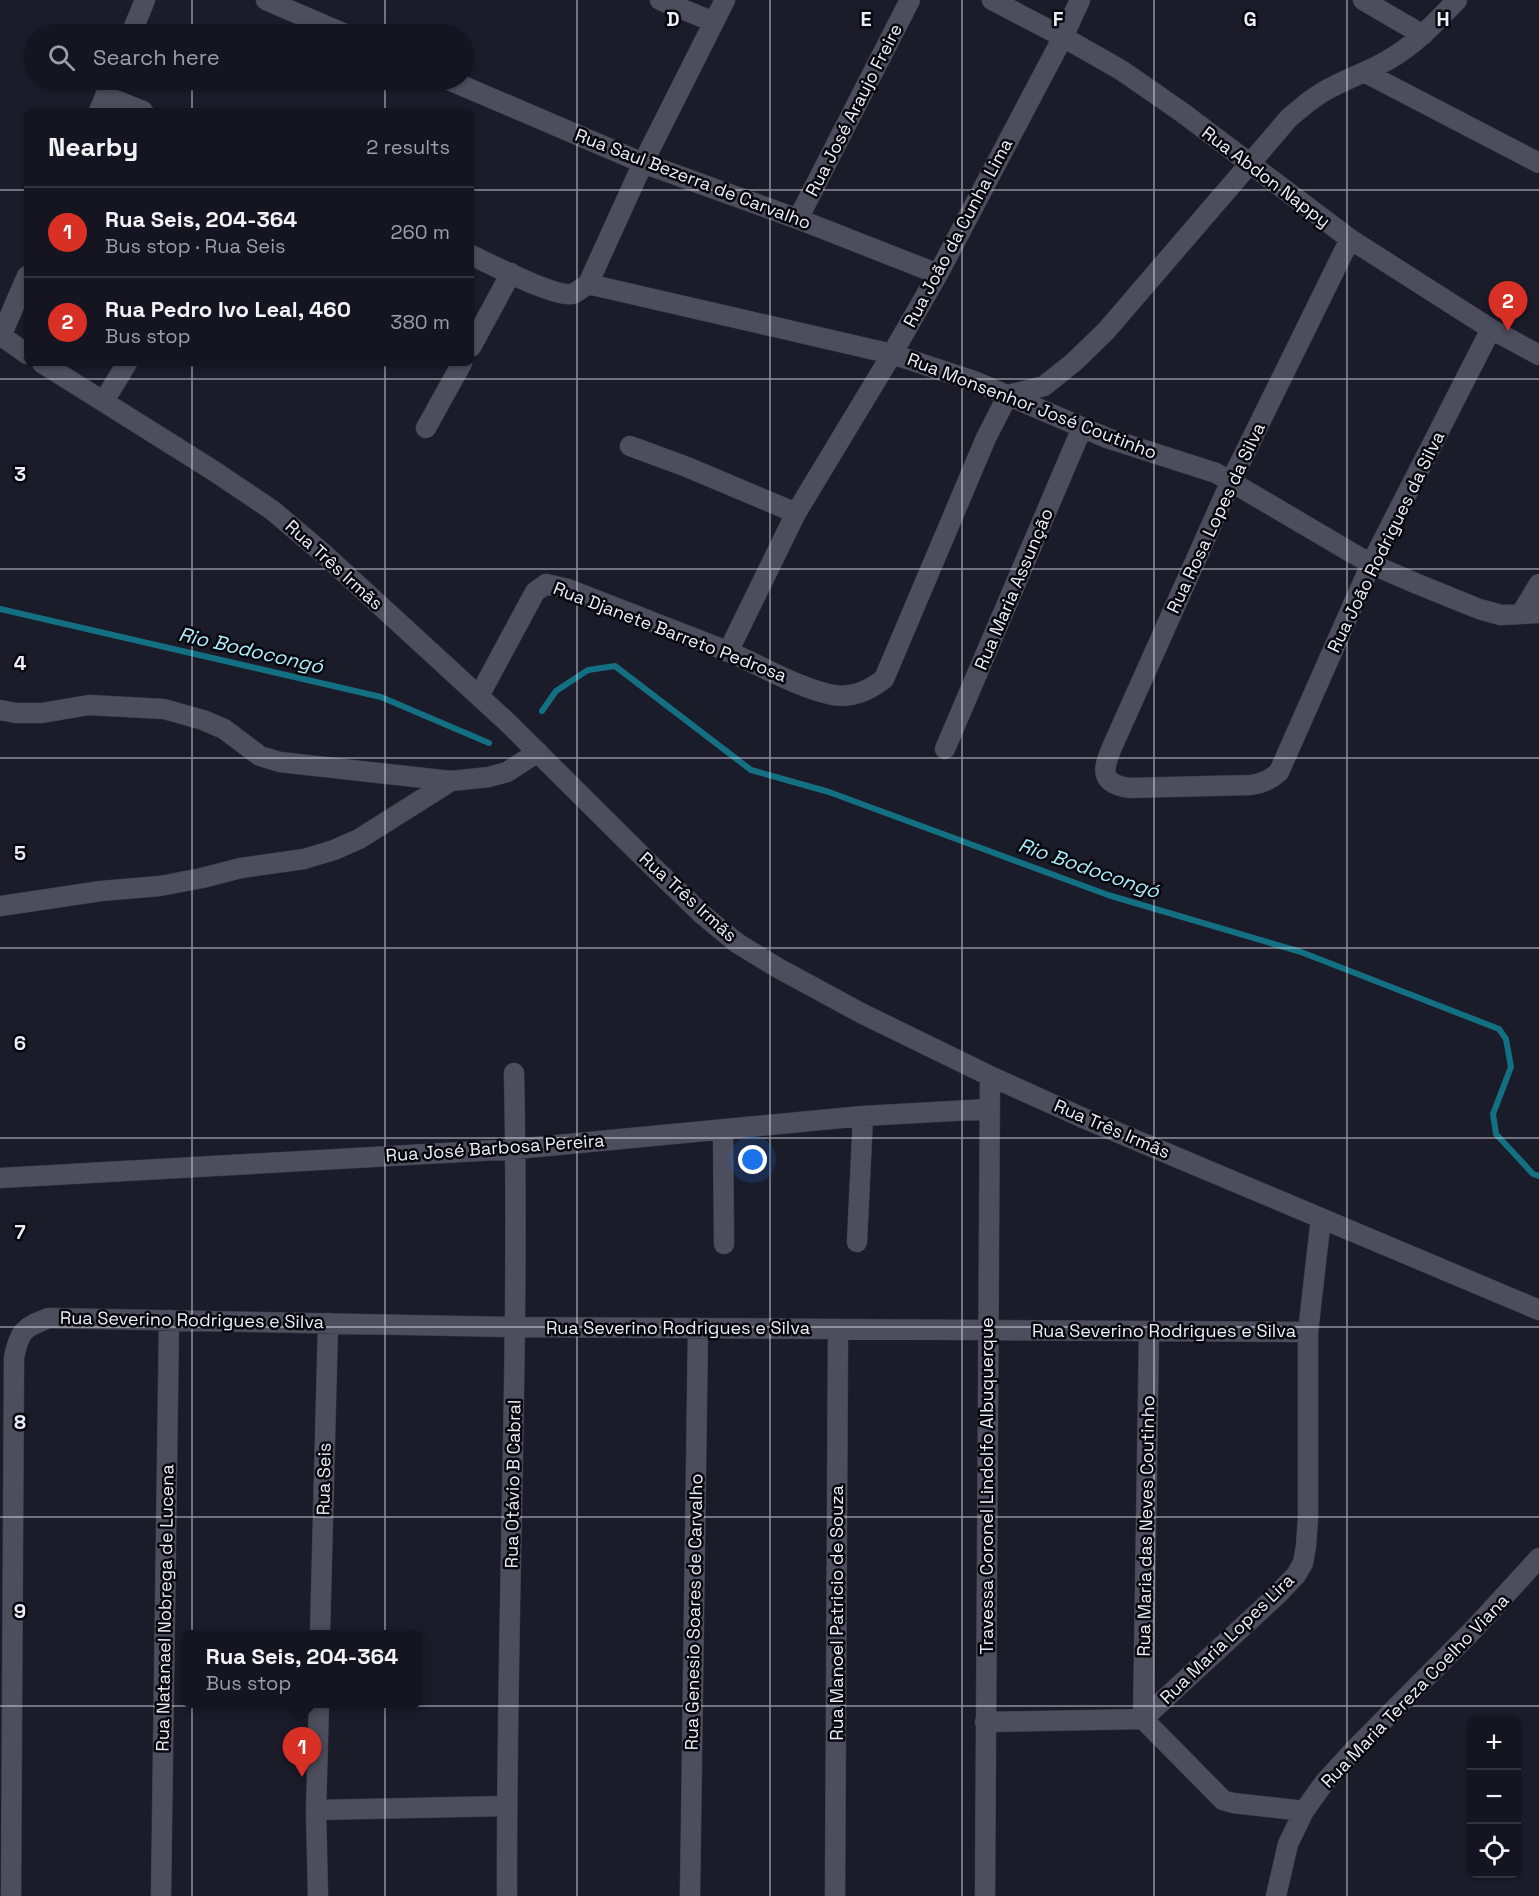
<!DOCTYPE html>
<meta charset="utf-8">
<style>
body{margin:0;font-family:"Space Grotesk",sans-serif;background:#1d1e29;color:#f1f3f6}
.controls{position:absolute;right:18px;bottom:18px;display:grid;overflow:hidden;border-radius:9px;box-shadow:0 2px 4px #0004}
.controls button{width:54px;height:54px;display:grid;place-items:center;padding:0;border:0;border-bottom:2px solid #33343e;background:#141520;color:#f1f3f6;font:30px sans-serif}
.you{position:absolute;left:753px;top:1160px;width:21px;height:21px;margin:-15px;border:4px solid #fff;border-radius:50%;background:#1a73e8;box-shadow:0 0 0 9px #1a73e833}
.badge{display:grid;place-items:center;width:39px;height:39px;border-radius:50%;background:#d93025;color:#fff;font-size:20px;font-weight:700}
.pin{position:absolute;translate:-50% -50px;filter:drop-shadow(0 2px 3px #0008)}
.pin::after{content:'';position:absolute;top:32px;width:21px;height:18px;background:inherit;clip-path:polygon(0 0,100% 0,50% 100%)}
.popup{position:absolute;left:182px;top:1630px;width:240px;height:78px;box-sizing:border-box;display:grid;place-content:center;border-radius:9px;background:#141520;filter:drop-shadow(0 2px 4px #0005);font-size:20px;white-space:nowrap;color:#9d9fa5}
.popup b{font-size:22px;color:#f1f3f6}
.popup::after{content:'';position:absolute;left:50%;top:100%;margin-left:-12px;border:12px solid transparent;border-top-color:#141520}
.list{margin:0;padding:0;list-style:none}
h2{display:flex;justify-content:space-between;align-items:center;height:78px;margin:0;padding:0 24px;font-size:26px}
h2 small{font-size:20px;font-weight:400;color:#9d9fa5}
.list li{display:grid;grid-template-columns:39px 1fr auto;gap:18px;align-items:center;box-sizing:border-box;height:90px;padding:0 24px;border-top:2px solid #33343e}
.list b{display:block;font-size:22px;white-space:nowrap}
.list p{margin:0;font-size:20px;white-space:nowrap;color:#9d9fa5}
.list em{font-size:20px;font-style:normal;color:#9d9fa5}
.icon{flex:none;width:33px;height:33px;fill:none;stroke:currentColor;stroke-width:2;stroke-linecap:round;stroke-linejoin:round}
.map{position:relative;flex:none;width:1539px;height:1896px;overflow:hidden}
.search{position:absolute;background:#141520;box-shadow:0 2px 4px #0004;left:24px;top:24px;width:450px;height:66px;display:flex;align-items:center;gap:15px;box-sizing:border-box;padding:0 21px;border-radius:33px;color:#9d9fa5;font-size:22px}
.panel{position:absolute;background:#141520;box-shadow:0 2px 4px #0004;left:24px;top:108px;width:450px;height:258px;border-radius:9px}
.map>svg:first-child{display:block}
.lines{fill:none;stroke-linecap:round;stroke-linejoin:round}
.stream{stroke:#137083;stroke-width:6}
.minor-casing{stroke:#393944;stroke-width:21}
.minor{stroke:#4c4d5d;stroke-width:20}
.grid{fill:none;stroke:#ecedf7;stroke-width:1.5;stroke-opacity:0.55}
.labels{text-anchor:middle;stroke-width:5;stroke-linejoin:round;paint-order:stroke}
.street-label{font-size:18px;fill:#ecedf7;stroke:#07070d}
.water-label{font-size:20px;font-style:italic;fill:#acecfd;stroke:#07070d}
.grid-label{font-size:20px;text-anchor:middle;font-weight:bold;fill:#ecedf7;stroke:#07070d;stroke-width:5;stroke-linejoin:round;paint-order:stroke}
</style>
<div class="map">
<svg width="1539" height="1896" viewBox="0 0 1539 1896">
<rect width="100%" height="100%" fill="#1b1c2a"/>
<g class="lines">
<path class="stream" d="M0,609l381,88 108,46
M542,711l14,-20 32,-21 27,-4 136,104 78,22 279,103 193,57 198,77 7,10 5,28 -18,47 3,20 37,40 6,2"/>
<g class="minor-casing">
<path id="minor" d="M266,0l79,34
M660,0l54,22
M992,0l71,37 58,33 62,43 167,126 141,90 48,26
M1363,0l60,35
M131,34l14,-34
M1364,72l175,91
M449,80l194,83 155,56 140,55
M105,96l38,15
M99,111l13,-31
M798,219l112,-219
M1350,239l-119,242 -118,264c-10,23 -15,38 16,43l122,-3c12,-2 19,-5 28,-13l92,-208 120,-235
M471,255c19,9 83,42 101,39 6,-2 11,-7 16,-10l55,-121 82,-163
M588,284l304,70 82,27 133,57 109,35 155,91 44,19 64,26 22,6 38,-2
M0,335l27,19
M1,336l26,-60
M471,347l40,-74
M42,363l172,108 58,39 52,44 183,168 145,144 51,49 34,28 41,25 83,45 129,63 91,41 458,193
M104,401l23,-38
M426,428l36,-65
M630,446l57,21 109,46
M1521,614l18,-30
M728,652l68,-139 96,-159 46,-80 125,-237 17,-37
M479,696l56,-104 11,-8 22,5c53,21 106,41 159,62 33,14 71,37 106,44 20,3 35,-4 51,-16l102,-241 22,-43 36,-9 30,-24 32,-31 183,-213c14,-12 28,-24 45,-32 18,-9 37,-16 54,-26 27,-15 48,-38 69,-60
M0,710l16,3h26l47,-8 75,4 39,11 21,9 36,27 20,6 171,19 38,-4 18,-5 31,-20
M945,749l137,-321
M0,906l101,-15 59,-5 42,-8 39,-10 63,-9 30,-9 25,-11 92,-58
M723,1129l1,115
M0,1178l516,-29 347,-33 126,-7
M857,1242l6,-126
M1149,1333l-6,386 80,81 10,3 71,8
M320,1634l8,-311
M985,1722l158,-3 134,-124 19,-20 7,-12 3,-17 2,-28v-186l13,-114
M316,1810l190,-4
M11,1896l3,-538c5,-27 10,-31 35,-40l467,9 792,5
M161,1896l8,-576
M318,1896l-2,-86 3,-106
M507,1896c-1,-275 13,-549 7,-823
M690,1896l8,-568
M835,1896l3,-567
M985,1896l5,-820
M1276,1896l12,-52 16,-33 20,-28 30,-33 119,-120 66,-72"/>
</g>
<use href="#minor" class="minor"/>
</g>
<path class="grid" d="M192,0v34M385,0v34M577,0v1896M770,0v1896M962,0v1896M1154,0v1896M1347,0v1896M192,80v31M385,80v31M0,190h27M471,190h1068M192,363v1533M385,363v1533M0,379h1539M0,569h1539M0,758h1539M0,948h1539M0,1138h1539M0,1327h1539M0,1517h1539M0,1706h1539"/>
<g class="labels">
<g class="street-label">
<text transform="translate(854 110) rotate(-63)" y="6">Rua José Araujo Freire</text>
<text transform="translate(1266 177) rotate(37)" y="6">Rua Abdon Nappy</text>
<text transform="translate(693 179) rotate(21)" y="6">Rua Saul Bezerra de Carvalho</text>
<text transform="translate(958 233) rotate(-62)" y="6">Rua João da Cunha Lima</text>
<text transform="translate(1032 406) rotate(21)" y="6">Rua Monsenhor José Coutinho</text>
<text transform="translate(1216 518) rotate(-65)" y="6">Rua Rosa Lopes da Silva</text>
<text transform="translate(1386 542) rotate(-64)" y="6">Rua João Rodrigues da Silva</text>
<text transform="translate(334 565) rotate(42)" y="6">Rua Três Irmãs</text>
<text transform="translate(1014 589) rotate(-67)" y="6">Rua Maria Assunção</text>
<text transform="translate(670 632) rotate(21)" y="6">Rua Djanete Barreto Pedrosa</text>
<text transform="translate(688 897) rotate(42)" y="6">Rua Três Irmãs</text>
<text transform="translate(1112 1129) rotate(23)" y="6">Rua Três Irmãs</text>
<text transform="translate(495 1148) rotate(-4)" y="6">Rua José Barbosa Pereira</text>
<text transform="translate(192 1320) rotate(1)" y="6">Rua Severino Rodrigues e Silva</text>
<text x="678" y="1334">Rua Severino Rodrigues e Silva</text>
<text x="1164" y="1337">Rua Severino Rodrigues e Silva</text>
<text transform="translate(324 1479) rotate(-89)" y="6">Rua Seis</text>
<text transform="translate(513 1484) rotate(-89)" y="6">Rua Otávio B Cabral</text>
<text transform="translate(987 1486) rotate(-90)" y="6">Travessa Coronel Lindolfo Albuquerque</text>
<text transform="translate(1146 1526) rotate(-89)" y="6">Rua Maria das Neves Coutinho</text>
<text transform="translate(165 1608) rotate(-89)" y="6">Rua Natanael Nobrega de Lucena</text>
<text transform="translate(694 1612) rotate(-89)" y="6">Rua Genesio Soares de Carvalho</text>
<text transform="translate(837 1613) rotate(-90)" y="6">Rua Manoel Patricio de Souza</text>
<text transform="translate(1227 1639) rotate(-44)" y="6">Rua Maria Lopes Lira</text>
<text transform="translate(1415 1691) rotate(-46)" y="6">Rua Maria Tereza Coelho Viana</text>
</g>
<g class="water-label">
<text transform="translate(251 650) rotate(13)" y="7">Rio Bodocongó</text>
<text transform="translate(1089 868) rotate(19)" y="7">Rio Bodocongó</text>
</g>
</g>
<g class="grid-label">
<text x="673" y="26">D</text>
<text x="866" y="26">E</text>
<text x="1058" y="26">F</text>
<text x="1250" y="26">G</text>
<text x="1443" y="26">H</text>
<text x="20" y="481">3</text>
<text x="20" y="670">4</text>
<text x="20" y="860">5</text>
<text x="20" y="1050">6</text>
<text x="20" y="1239">7</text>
<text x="20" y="1429">8</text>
<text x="20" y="1618">9</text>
</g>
</svg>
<div class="controls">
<button>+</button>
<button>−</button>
<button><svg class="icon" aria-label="locate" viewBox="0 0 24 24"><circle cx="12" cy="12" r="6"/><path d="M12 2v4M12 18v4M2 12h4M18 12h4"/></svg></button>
</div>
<div class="you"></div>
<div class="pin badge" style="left:302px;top:1777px">1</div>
<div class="popup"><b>Rua Seis, 204-364</b>Bus stop</div>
<div class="pin badge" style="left:1508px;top:331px">2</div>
<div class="search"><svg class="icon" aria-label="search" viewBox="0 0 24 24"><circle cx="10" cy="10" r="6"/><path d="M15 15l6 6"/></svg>Search here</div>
<section class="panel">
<h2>Nearby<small>2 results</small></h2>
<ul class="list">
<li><span class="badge">1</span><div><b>Rua Seis, 204-364</b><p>Bus stop · Rua Seis</p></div><em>260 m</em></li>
<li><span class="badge">2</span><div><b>Rua Pedro Ivo Leal, 460</b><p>Bus stop</p></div><em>380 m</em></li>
</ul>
</section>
</div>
